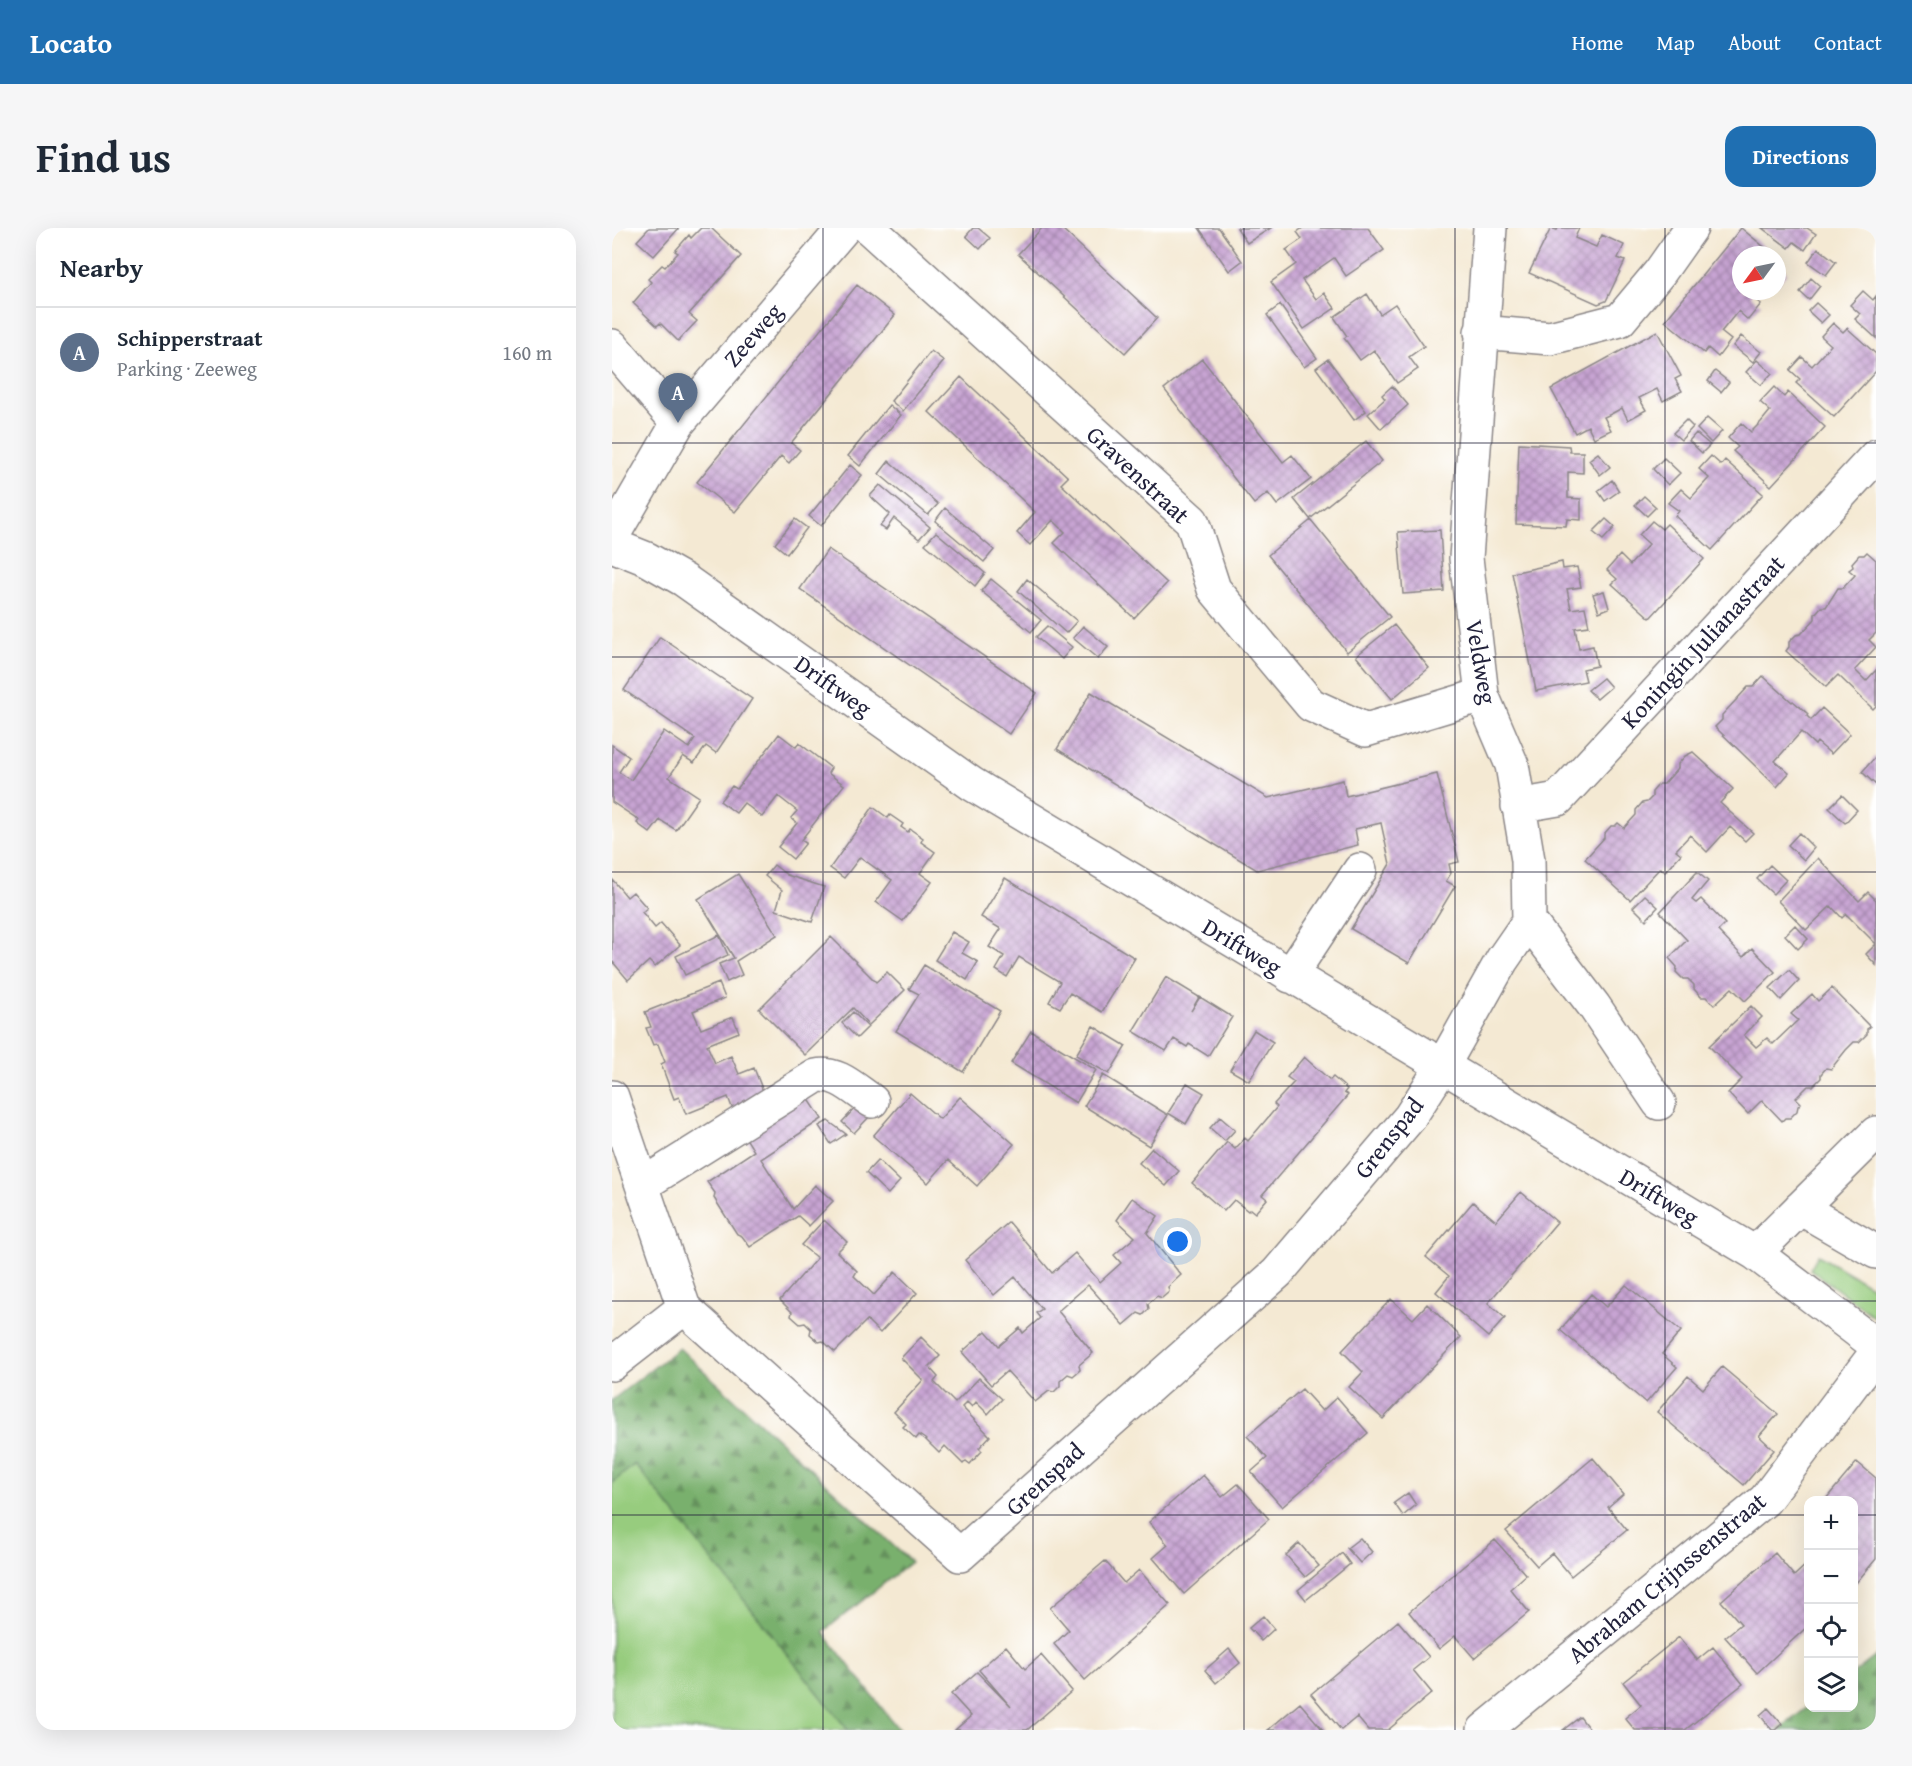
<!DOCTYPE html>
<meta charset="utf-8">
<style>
body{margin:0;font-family:"Gentium Book Plus",serif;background:#f6f6f7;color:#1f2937}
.controls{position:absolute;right:18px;bottom:18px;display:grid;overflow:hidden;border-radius:12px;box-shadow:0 6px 24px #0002}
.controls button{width:54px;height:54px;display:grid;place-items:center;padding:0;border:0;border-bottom:2px solid #e0e1e3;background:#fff;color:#1f2937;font:30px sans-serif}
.compass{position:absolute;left:1120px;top:18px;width:54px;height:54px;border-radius:50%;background:#fff;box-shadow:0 6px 24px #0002;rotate:237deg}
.you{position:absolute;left:566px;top:1014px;width:21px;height:21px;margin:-15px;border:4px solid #fff;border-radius:50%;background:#1a73e8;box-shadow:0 0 0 9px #1a73e833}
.badge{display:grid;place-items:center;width:39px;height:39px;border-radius:50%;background:#1f6fb2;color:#fff;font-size:20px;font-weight:700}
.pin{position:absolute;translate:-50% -50px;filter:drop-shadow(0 2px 3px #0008)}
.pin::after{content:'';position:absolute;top:32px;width:21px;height:18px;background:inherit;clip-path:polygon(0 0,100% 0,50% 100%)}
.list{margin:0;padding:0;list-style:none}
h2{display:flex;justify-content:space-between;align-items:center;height:78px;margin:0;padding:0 24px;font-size:26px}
h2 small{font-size:20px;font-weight:400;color:#747a83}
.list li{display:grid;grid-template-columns:39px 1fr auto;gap:18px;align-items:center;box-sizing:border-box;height:90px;padding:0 24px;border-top:2px solid #e0e1e3}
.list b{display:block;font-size:22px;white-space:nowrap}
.list p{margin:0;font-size:20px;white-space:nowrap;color:#747a83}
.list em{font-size:20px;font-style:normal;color:#747a83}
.icon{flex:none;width:33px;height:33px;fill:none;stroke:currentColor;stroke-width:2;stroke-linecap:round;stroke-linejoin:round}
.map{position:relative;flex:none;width:1264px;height:1502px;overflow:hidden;border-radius:18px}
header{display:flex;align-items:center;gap:36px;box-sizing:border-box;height:84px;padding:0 30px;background:#1f6fb2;color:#fff}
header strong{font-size:28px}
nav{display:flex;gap:33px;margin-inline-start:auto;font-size:21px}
.intro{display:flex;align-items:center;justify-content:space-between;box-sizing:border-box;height:144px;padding:0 36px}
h1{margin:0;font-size:42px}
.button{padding:15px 27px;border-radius:18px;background:#1f6fb2;color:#fff;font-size:21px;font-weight:700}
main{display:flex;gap:36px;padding:0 36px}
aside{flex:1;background:#fff;border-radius:18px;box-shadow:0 6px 24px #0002}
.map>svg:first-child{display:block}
.green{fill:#97cc7e;stroke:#5c775c;stroke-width:1.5}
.forest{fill:url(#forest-firs);stroke:#4e6954;stroke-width:1.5}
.building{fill:url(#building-cross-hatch)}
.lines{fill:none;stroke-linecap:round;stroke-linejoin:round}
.street-casing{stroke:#8b8687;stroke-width:36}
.street{stroke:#fff;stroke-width:33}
.grid{fill:none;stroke:#22223b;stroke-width:1.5;stroke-opacity:0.55}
.labels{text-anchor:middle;stroke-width:6;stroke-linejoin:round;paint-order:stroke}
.street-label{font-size:24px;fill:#22223b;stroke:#fff}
</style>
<header>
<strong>Locato</strong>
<nav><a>Home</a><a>Map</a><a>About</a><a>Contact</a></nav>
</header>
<div class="intro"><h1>Find us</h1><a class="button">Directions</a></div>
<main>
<aside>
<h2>Nearby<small></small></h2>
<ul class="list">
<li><span class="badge" style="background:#5c6f8a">A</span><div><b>Schipperstraat</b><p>Parking · Zeeweg</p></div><em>160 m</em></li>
</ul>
</aside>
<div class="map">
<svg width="1264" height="1502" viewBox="0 0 1264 1502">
<defs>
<pattern id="forest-firs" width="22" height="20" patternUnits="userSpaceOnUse" patternTransform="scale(1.5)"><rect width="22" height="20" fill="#79b06d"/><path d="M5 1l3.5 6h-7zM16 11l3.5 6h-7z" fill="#638f5b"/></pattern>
<pattern id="building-cross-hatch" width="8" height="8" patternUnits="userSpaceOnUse" patternTransform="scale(1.5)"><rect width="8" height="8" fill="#c8a4d3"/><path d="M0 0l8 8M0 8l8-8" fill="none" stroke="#a285ac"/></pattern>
</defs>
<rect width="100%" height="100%" fill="#fff"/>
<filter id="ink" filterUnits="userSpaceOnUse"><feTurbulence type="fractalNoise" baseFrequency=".0167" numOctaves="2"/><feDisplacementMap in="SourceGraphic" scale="12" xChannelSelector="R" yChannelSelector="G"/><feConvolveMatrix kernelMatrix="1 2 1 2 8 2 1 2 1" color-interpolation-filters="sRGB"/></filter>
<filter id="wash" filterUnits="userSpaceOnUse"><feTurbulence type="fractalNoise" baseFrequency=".008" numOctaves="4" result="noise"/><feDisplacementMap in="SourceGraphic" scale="24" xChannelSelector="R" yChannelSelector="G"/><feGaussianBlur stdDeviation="1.35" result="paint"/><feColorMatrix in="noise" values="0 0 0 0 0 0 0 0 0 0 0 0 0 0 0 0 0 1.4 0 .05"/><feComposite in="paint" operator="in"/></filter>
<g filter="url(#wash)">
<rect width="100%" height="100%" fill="#f4e9d3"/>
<path class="green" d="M1206,1027l58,34v29l-66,-49z
M23,1236l215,266h-238v-247z"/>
<path class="forest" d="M67,1120l232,214 -88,70 76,98h-51l-213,-266 -23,19v-83z
M1264,1428v74h-98l30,-23 46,1v-35z"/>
<g id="blocks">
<path class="building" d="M37,0h30l-25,28 -17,-15z
M89,0h10l30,28 -52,58 8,7 -19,20 -18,-18 -3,3 -24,-23 18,-21 -3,-3 14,-14 3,2 13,-14 -3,-2 14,-16 2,3z
M361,0h5l12,10 -10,11 -14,-13z
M430,0h19l96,90 -32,35 -107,-99z
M587,0h20l23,33 -13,10z
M625,0h34l-24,15z
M691,0h65l16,22 -38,26 -12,-18 -32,22 14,19 8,-6 11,15 -31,21 -33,-47 25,-18 -10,-14 16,-11 -5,-7z
M939,0l6,2 1,-2h21l-4,10 21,9 6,-12 22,10 -6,13 7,3 -19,40 -8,3 -69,-31z
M1129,0l33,27h-33v36h13l-4,5 11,8 -13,16 -10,-9 -17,21 10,8 -13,17 -10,-9 -4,5 -39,-32z
M1150,0h45l9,6 -11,16 -11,-8 -5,6z
M1206,20l18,14 -10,13 -18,-13z
M1165,38l10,7 -10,12z
M1199,50l9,8 -11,14 -9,-8z
M245,57l38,30 -104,128 9,7 -11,13 -8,-7 -46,56 -38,-30z
M1251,63l10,9 3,-4v42l-21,-19 5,-5 -10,-9z
M755,66l13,20 15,-10 29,42 -15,11 9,12 -21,14 -23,-33 -14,10 -16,-22 3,-2 -13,-19z
M1204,75l13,12 -8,8 -13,-12z
M668,77l37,53 -13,9 -37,-52z
M1221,95l10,9 4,-4 29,26v17l-42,46 -38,-34 4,-4 -10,-9 12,-13 10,9 19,-21 -10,-9z
M1045,103l24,45 -6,3 7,12 -19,10 -6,-12 -18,9 7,12 -18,10 -6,-12 -11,6 -7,3 7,13 -17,8 -6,-12 -13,7 -24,-44z
M1129,108l20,16 -8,10 -20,-16z
M319,123l13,10 -41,50 -12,-10z
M590,131l81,103 9,-7 19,24 -34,26 -9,-12 -14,11 -90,-115z
M716,131l38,52 -12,9 -38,-52z
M1145,132l15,13 -11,12 -15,-13z
M1103,143l14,11 -8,10 -13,-11z
M349,149l107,100 -7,7 106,99 -33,35 -80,-75 11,-11 -12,-12 -23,25 -13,-12 18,-21 -106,-100z
M780,158l16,19 -27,24 -13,-15 17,-15 -3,-4z
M1162,159l10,10 4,-5 37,35 -54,59 -38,-35 5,-4 -10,-9 13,-15 10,9 10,-10 9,-11 -10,-9z
M277,177l12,10 -41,51 -12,-10z
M1095,190l15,13 -11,12 -14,-14z
M1074,192l7,7 -12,13 -8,-7z
M1084,205l14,12 -8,8 -13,-12z
M754,213l16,20 -72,58 -16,-20z
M907,215l50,3 1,6h13v21l-15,-1v26l13,1v21l-14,-1 -1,7 -50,-2z
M986,225l12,14 -10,8 -11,-15z
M1099,228l10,9 4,-5 38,34 -51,56 -37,-34 4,-5 -11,-8 13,-14 10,9 18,-20 -10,-9z
M1052,230l16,15 -12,12 -15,-16z
M277,233l49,43 -10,11 -49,-41z
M238,237l12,10 -41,51 -12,-10z
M1000,252l7,11 -14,10 -7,-10z
M268,257l50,42 -11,12 -25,-21 -8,12 -6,-4 10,-12 -20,-18z
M1032,268l12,11 -9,9 -12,-11z
M333,280l49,42 -10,12 -49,-41z
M183,291l12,9 -20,26 -12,-10z
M994,291l9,8 -12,13 -10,-8z
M699,292l79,97 -43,35 -79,-97z
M1040,293l10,8 5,-5 37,35 -54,59 -38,-34 5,-5 -10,-9 13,-15 10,10 19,-21 -10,-9z
M828,302l4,61 -41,3 -5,-62z
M324,304l49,41 -10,13 -50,-42z
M216,321l209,144 -28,41 -209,-145z
M1255,324l9,8v73l-7,7 7,7 -21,23 11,11 10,-11v36l-3,3 -35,-34 -12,12 -40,-36 3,-4v-5l7,-7 5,-1 14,-15v-5l6,-7h5l12,-19h5l12,-13 -6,-5 4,-3 -1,-4 7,-8h5z
M950,334l1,7 14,-2 4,20 -14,2 4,20 14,-2 4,19 -14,2 4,21 14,-3 4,20 -14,3 3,12 -50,10 -24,-118z
M379,351l50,41 -10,12 -50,-41z
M415,351l50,42 -11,12 -48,-42z
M992,363l5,17 -10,4 -6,-18z
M782,397l35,43 -37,31 -36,-43z
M435,398l25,21 -10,12 -26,-22z
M471,398l25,21 -10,12 -25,-21z
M48,409l92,62 -36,54 -10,-7 -12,17 -11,-7 -14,21 30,20 -23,33 -16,-10 -10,13 -13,-10 2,-3 -27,-18v-57l17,12 -10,15 12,8 33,-49 25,17 6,-9 -71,-49z
M1151,448l29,26 1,-1 15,13 -1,2 4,4 11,-12 28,26 -19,20 -14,-12 -2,3 -14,-13 -26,29 14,12 -12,14 -62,-60 7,-7v-5l15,-16 11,-12h5z
M991,450l8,9 -14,12 -9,-9z
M479,464l177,106 75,-18 3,16 91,-22 22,88 -10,2 2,9 -5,8 9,5 -46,77 -58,-34 39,-65 -9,-41 -26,6 3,16 -101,25 -200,-121z
M167,506l17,13 3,-4 32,25 -3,5 16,12 -43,55 5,3 -13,16 -15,-12 19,-24 -6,-5 6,-7 -19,-15 -16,21 -18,-14 -8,10 -16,-12 12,-15 5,3z
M1081,524l40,37 -13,14 33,30 -8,8 -15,-14 -23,25 -17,-17 -14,15 5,4 -16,18 -5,-4 -30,32 -45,-41 19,-21v-4l7,-8h4l3,-3 6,5 12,-13v-5l6,-7 5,-1 5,-5v-5l7,-8h5l14,-16v-4l7,-8z
M1264,528v29l-14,-13z
M1230,567l15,15 -12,13 -16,-15z
M261,579l15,11 2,-3 13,9 -2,3 7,5 2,-3 13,9 -2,4 14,10 -15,21 12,9 -29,39 -27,-19 16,-22 -32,-23 -16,21 -14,-10z
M1187,605l15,15 -10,12 -16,-15z
M1206,630l41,43 9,-9 8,8v65l-10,-11 10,-10 -30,-30 -4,4 -11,-12 -25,24 -28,-29z
M162,637l13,10 37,12 -12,35 -36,-12 6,-20 -17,-14z
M1158,637l16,15 -13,14 -16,-15z
M1085,644l11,9 -16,19 4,3 5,-4 24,25 -7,7 25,26 9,-9 23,24 -30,29 -13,-13 -18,17 -8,-8h-5l-7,-8v-4l-6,-6h-5l-7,-7 1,-5 -8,-9 18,-18 -27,-28z
M126,646l39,61 -41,26 6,14 -15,7 -8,-18 15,-6 -36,-59z
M393,650l130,80 -33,54 -32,-19 -10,15 -11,-6 11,-20 -41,-25 -12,20 -11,-7 8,-14 -15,-9 12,-18 -20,-12z
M0,651l15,18 6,-5 14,16 -5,4 13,16 6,-5 19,22 -25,22 -6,-6 -21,19 -16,-19z
M1033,667l13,12 -12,13 -13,-13z
M1183,697l13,14 -10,10 -13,-14z
M340,704l17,10 -7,11 16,9 -11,18 -32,-20z
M107,707l9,20 -43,20 -9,-19z
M219,709l45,45 11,-10 18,18 -36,35 -16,-17 -48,47 -46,-46z
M312,737l76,46 -37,61 -67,-41 23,-37 -10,-5z
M1177,742l10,11 -18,19 -11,-12z
M554,749l33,20 -8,14 9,-14 32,20 -24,39 -19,-12 -2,3 -13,-8 -8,12 -33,-20z
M107,755l6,15 -32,13 8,18 32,-12 6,15 -32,13 8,18 16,-7 8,18 15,-6 12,31 -30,19 -8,-21 -42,17 -7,-17 -5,2 -13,-35 4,-2 -7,-18 -5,1 -7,-17 5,-1 -6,-15z
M1220,760l38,39 -3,2v5l-8,8h-5l-8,8 -15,19 -5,-1 -5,6v4l-8,8h-5l-12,12 5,5 -3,3 -1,5 -7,7h-5l-3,3 -20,-21 -14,14 -20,-21 14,-14 -33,-33 42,-40 11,11 -18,18 12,12 11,-9 6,6 25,-24 -7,-6 21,-20 6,7z
M241,784l15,15 -11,11 -15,-15z
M481,798l33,20 -17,28 -33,-19z
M642,802l19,12 -24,39 -19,-11z
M419,803l65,39 -20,33 -65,-40z
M692,829l26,23 3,-3 14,12 -3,4 4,2 -86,100 5,4 -12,14 -5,-4 -2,2 -14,-11 -10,11 -32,-28 35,-41 8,7 10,-11 3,3 29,-34 -3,-3 20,-22 -7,-5z
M491,847l65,40 -19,31 -65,-40z
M575,855l17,10 -18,31 -18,-11z
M298,865l30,26 20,-22 54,47 -37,42 -29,-26 -20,23 -55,-47z
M194,867l16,24 -61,40 32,50 22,-24 18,16 -24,25 -11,-10 -48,31 -8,-11 -5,-2 -23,-36 1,-5 -8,-11 47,-31 -10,-16z
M245,878l12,11 -15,16 -12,-11z
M608,889l15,13 -10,11 -15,-13z
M216,893l18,13 -15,10 -12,-18z
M540,920l27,23 -13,15 -27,-23z
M266,932l22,21 -12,13 -22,-21z
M909,964l36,30 -69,81 17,15 -17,19 -52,-45 13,-16 -23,-19 47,-55 23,19z
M520,970l26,18 -11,17 34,42 -13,12 1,5 -7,6 -5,-2 -9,8 1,5 -6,6 -5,-2 -14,12 -36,-40 -30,26 35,42 -14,12 1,5 -7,6 -5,-2 -8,7v5l-6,6 -5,-1 -14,11 -28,-31 -16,14 -29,-33 24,-21 13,15 21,-18 3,5 17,-15 -4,-5 6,-4 -27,-32 -21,18 -29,-35 44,-38 43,51 23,-20 25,29 21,-19 -7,-8 21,-18 -18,-17z
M212,992l23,22 -10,10 20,19 -3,5 20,19 21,-23 22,21 -37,40 -13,-13 -32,32 -12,-11 -4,1 -9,-8 1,-5 -6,-6 -5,1 -9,-8 1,-4 -12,-12 37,-42 -16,-13z
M1014,1057l55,46 -19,23 15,13 -31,36 -86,-73 31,-36 15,13z
M779,1071l22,20 14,-15 34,33 -78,82 -34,-32 14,-15 -21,-21z
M309,1109l19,19 -11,11 9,10 -4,5 21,21 24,-25 23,21 -14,15 -12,-12 -4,5 -5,-5 -5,5 28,29 -11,12 3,3 -12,13 -4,-3 -3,3 -18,-18 -6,7 -14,-14 -6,-4 -3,4 -13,-12 3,-3 -12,-12 29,-32 -22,-22z
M1110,1139l56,47 -19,22 15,14 -30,35 -87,-73 31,-36 15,13z
M690,1161l20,22 15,-14 31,36 -86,74 -31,-35 16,-14 -20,-22z
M981,1230l30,36 -15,13 19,23 -56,46 -19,-23 -15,13 -31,-35z
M1245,1234l19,16v81l-20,24 -2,-2v-81h-29z
M591,1247l19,22 16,-13 31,35 -85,75 -31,-36 15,-13 -19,-23z
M796,1265l8,12 -13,11 -9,-13z
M748,1310l12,14 -12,11 -13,-15z
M883,1312l31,35 -16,14 19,23 -55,46 -19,-22 -16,13 -30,-37z
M687,1315l20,23 -14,11 -19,-22z
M730,1325l8,11 -44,36 -8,-10z
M1163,1325l19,23 14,-13v63l-51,47 -32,-36 16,-13 -20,-23z
M493,1333l19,22 15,-13 31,35 -85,75 -31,-36 15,-14 -19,-22z
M651,1388l11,13 -13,12 -12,-13z
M786,1393l31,36 -16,13 19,23 -44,37h-20l-11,-13 -16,13 -30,-36z
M1067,1409l18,23 16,-13 30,37 -58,46h-50l-10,-12 16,-13 -18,-23z
M394,1418l19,23 16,-14 31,36 -45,39h-72l16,-14 -20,-22 26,-22 34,35 -32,-37z
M617,1421l11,14 -24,20 -11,-13z
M688,1475l23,27h-55z
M1156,1480l14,16 -7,6h-3l-12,-15z
M968,1489l10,13h-27z"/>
</g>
</g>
<g filter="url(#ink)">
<use href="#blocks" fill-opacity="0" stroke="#8b8687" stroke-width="1.5"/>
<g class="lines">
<g class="street-casing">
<path id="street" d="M257,0l323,293 22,68 97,116 55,25 116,-35
M869,104l69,6 70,-18 40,-48 31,-44
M0,118l66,77
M0,309l66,-114 166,-195
M0,317l35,14 37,21 288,204 783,469 121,92
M906,578l40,-7 318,-343
M917,693l65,85 65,97
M678,748l70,-106
M0,869l72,211 276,247 317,-282 133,-156 32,-50 60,-107 27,-39 -1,-61 -16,-95 -30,-70 -16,-137 24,-330
M30,957l174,-109c21,-5 39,14 56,25
M1188,980l76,44
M1143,1025l121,-120
M0,1136l72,-56
M872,1502l281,-230 111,-147"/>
</g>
<use href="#street" class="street"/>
</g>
</g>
<path class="grid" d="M211,0v1502M421,0v1502M632,0v1502M843,0v1502M1053,0v1502M0,215h1264M0,429h1264M0,644h1264M0,858h1264M0,1073h1264M0,1287h1196M1242,1287h22"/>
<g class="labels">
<g class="street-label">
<text transform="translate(141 107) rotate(-49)" y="8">Zeeweg</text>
<text transform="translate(526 247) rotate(43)" y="8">Gravenstraat</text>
<text transform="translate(1091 414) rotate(-47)" y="8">Koningin Julianastraat</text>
<text transform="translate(869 434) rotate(80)" y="8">Veldweg</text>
<text transform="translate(221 458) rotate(35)" y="8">Driftweg</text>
<text transform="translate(630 719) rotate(31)" y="8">Driftweg</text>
<text transform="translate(777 910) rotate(-52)" y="8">Grenspad</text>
<text transform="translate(1047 969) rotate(31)" y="8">Driftweg</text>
<text transform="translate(433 1251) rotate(-42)" y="8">Grenspad</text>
<text transform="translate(1055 1350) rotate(-40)" y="8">Abraham Crijnssenstraat</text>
</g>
</g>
</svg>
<div class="controls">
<button>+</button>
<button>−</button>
<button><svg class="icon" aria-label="locate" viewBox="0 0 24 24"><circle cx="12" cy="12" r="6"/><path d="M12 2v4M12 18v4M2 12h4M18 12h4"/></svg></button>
<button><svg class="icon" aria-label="layers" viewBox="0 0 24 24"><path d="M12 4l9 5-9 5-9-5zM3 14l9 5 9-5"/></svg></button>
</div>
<svg class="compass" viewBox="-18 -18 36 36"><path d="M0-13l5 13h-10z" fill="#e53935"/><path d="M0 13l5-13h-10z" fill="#747a83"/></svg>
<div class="you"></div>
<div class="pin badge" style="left:66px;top:195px;background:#5c6f8a">A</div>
</div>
</main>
